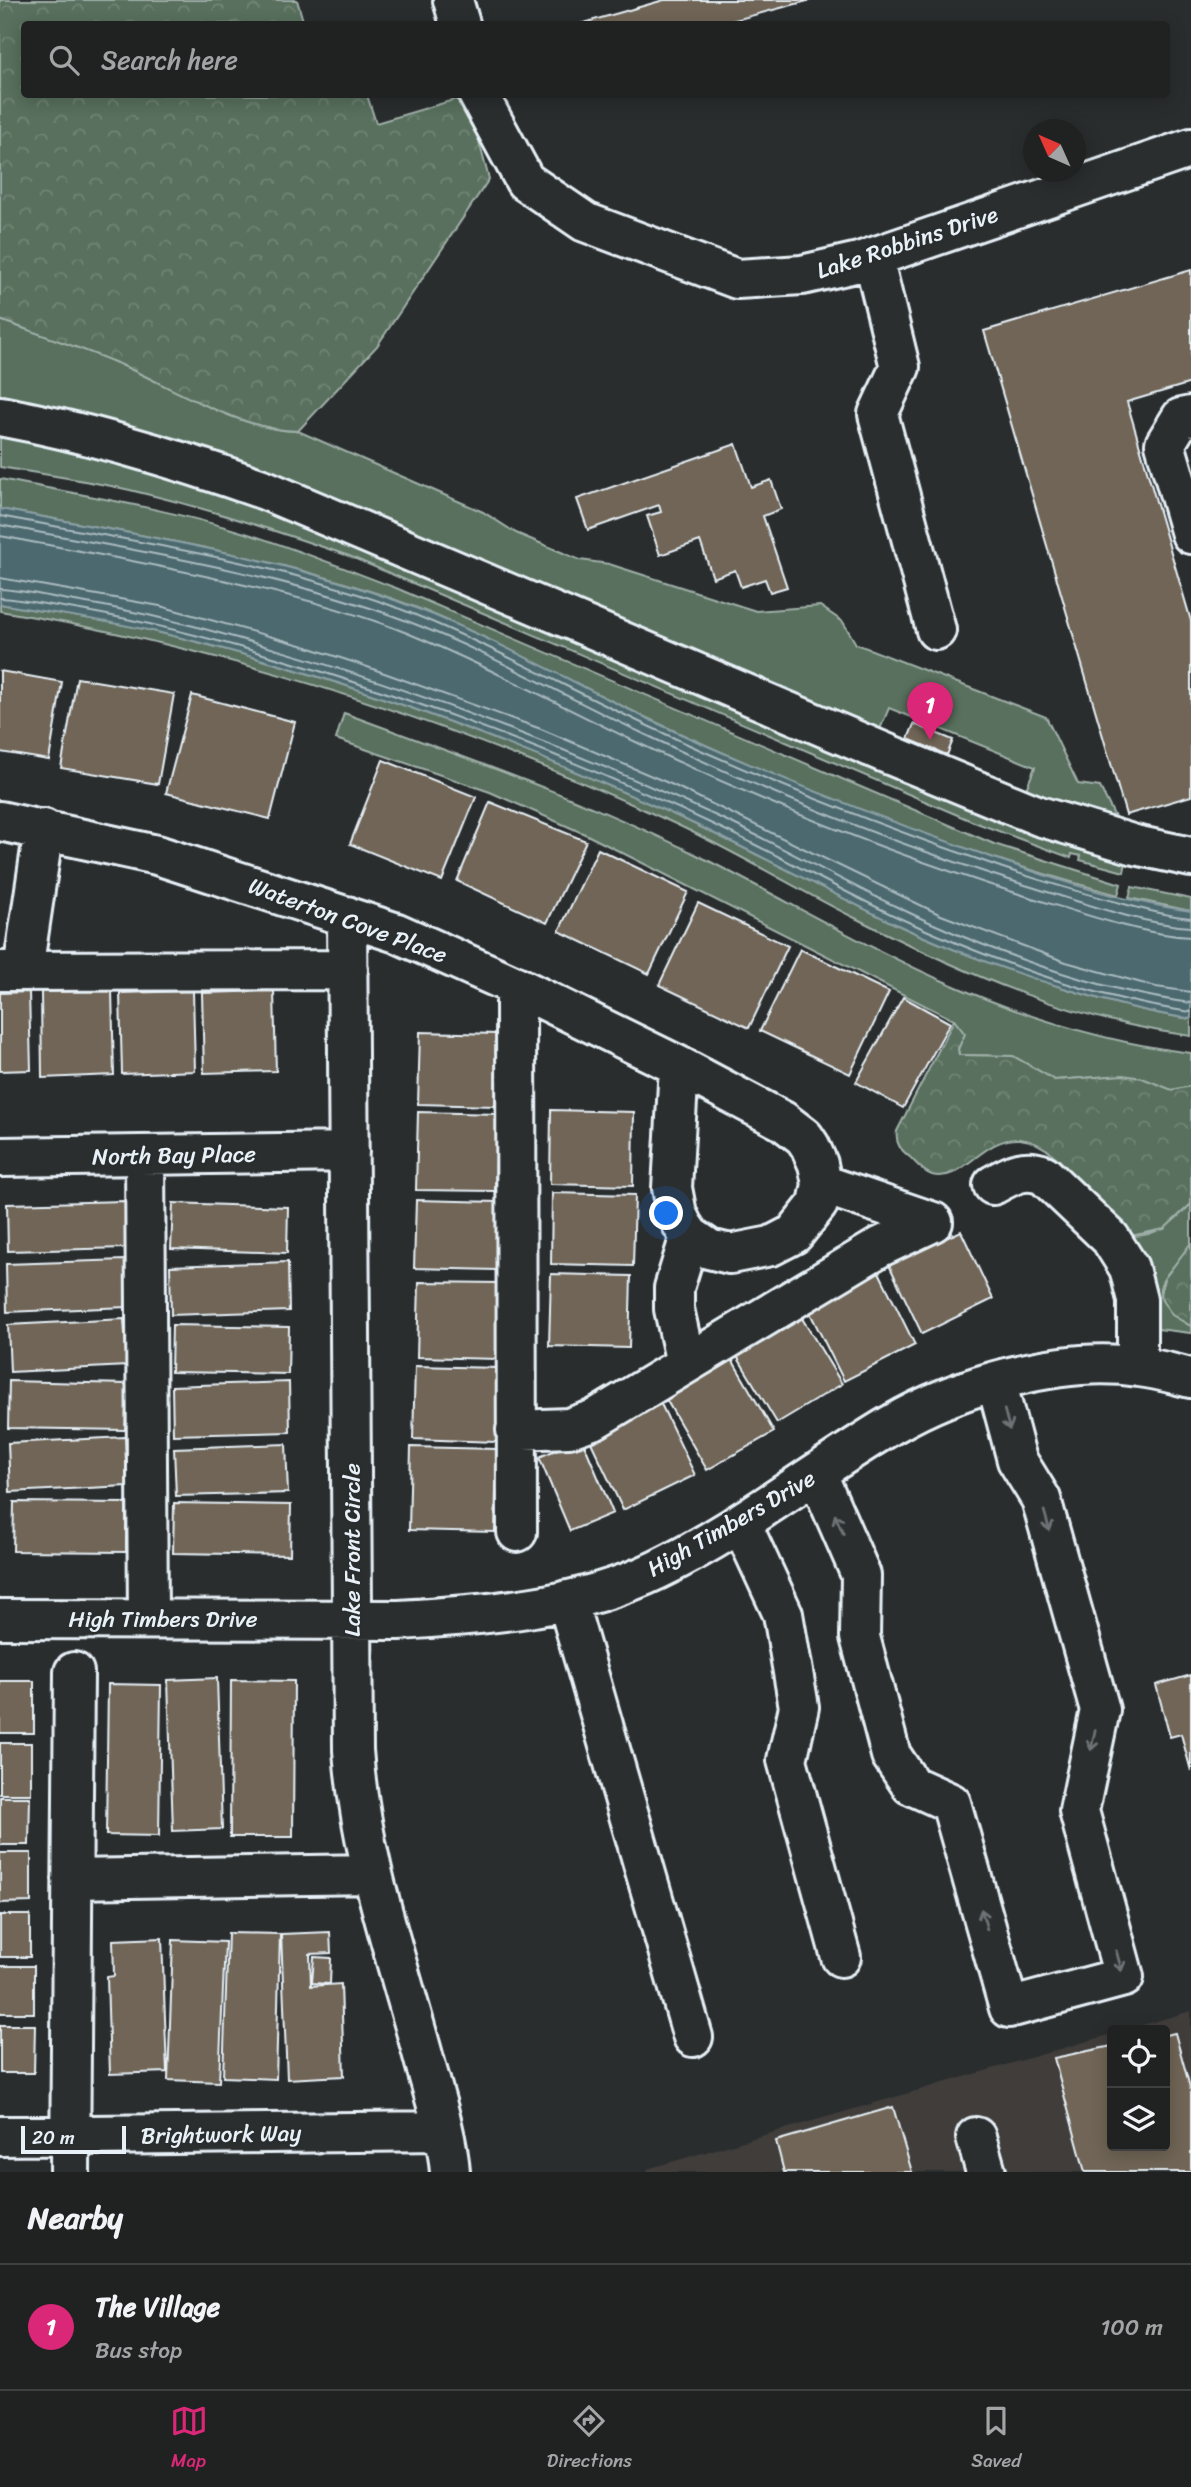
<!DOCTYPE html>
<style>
body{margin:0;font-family:Sriracha,sans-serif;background:#282a2a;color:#f1f3f6}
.controls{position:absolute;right:21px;bottom:21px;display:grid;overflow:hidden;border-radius:7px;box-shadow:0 4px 18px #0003}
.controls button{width:63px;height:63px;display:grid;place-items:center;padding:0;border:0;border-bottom:2px solid #3d3f40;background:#202222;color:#f1f3f6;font:35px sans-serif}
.compass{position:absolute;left:1023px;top:119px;width:63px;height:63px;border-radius:50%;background:#202222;box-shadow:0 4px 18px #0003;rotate:315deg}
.scale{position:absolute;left:21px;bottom:18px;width:105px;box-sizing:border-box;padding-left:7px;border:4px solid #e8f1f8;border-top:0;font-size:19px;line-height:24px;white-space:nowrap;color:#e8f1f8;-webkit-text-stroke:5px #2a2d2e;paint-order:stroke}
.you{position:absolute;left:667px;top:1214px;width:24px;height:24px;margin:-18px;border:5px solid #fff;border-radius:50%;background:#1a73e8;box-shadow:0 0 0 10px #1a73e833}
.badge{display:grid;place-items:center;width:46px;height:46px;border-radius:50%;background:#db2777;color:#fff;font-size:23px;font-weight:700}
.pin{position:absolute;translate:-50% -58px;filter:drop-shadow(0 2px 4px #0008)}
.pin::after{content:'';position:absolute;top:37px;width:24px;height:21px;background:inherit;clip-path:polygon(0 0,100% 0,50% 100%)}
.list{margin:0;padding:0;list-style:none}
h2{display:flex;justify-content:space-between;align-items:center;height:91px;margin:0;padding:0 28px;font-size:30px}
h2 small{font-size:23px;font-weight:400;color:#a2a4a5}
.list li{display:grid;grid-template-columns:46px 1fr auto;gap:21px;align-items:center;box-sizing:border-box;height:126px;padding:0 28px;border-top:2px solid #3d3f40}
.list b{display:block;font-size:26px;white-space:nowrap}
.list p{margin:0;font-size:23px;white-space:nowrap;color:#a2a4a5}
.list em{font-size:23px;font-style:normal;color:#a2a4a5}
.icon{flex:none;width:38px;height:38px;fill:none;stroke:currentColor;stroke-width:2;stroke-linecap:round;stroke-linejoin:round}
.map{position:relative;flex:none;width:1191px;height:2172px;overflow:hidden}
.search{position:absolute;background:#202222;box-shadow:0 4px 18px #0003;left:21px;right:21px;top:21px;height:77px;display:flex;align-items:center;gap:18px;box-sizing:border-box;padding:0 24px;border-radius:7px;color:#a2a4a5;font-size:26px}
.sheet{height:217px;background:#202222}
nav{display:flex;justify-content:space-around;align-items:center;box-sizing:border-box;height:98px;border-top:2px solid #3d3f40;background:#202222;font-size:19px;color:#a2a4a5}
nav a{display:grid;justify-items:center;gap:4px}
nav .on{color:#db2777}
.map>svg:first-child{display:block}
.built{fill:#3f3e3a}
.grass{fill:#59705d;stroke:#a0b0aa;stroke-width:2}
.forest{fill:url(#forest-crowns);stroke:#a0b0aa;stroke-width:2}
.water{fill:#4c696e;stroke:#8a9fa5;stroke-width:2}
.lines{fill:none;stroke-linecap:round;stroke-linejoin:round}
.shore{stroke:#aabbc1;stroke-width:2}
.building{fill:#6f6556;stroke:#e8f1f8;stroke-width:2}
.minor-casing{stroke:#e8f1f8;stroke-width:44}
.minor{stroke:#2a2d2e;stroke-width:38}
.oneway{stroke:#6c7275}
.labels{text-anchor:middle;stroke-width:5;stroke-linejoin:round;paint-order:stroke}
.street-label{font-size:23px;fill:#e8f1f8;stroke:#2a2d2e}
</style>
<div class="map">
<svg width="1191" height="2172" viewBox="0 0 1191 2172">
<defs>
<pattern id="forest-crowns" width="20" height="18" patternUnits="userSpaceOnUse" patternTransform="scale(1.75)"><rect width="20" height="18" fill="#59705d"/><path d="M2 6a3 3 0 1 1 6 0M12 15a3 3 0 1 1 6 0" fill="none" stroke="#718575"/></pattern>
</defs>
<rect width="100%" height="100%" fill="#2a2d2e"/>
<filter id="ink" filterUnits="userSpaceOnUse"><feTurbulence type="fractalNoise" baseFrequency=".0143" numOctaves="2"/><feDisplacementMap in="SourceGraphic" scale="14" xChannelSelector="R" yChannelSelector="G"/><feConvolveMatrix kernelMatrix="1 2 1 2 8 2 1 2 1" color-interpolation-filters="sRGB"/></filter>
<g filter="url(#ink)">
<path class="built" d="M1191,2011v161h-543l-1,-3 465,-135v112h53v-116h-40z"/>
<path class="grass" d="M0,320c39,14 79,27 117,43 54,23 124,68 181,68l185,81 33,21 64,27 29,4 147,47 64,-5 23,16 13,22 190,73 32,67 22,3 16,32 -16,-2 -76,-23 11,-27 -146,-59 -11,26 -878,-336z
M0,433l58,12 162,47 906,370 -2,10 -44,-12 1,-4 -9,-2 -1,4 -97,-36 -625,-266c-70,-24 -139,-47 -211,-64 -45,-11 -92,-17 -138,-25z
M0,479c82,16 165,29 245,54 51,16 101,36 151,55l598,256 127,40 -3,11c-161,-43 -318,-105 -469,-176 -79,-37 -155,-81 -237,-113 -132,-50 -274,-71 -412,-97z
M0,604c52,9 105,16 157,28 173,41 347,106 509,179 76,34 149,74 223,110 57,27 118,49 178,68 41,13 82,24 124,30v17c-121,-16 -228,-63 -336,-118 -62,-31 -122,-68 -186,-97 -213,-98 -438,-172 -669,-210z
M344,713c119,44 240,86 353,142 86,43 168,92 255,130 76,33 157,58 239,68v33l-19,4 -59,-14 -58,4 -42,-24 -54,-1 -1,-6 6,-15 -10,-14 -367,-185 -97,-43 -154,-53z
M1132,887l59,12v12l-62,-13z
M1191,1204c0,11 0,29 0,39 -9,22 -49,41 -22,66 7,7 13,13 22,17v7l-41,-5 -19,-92c26,1 43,-15 60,-32z"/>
<path class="forest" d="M0,0h297l7,24h-280v70l343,1 9,28 91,-27 22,83 -112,167 -79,85c-57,0 -128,-45 -181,-68 -38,-16 -78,-29 -117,-43z
M954,1020l11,14 -7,15 1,6 54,1 42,24 68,-5 19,3 30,12 19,-4v118l-27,25 -33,7c-6,-4 -12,-8 -18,-12 -29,-25 -52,-82 -94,-85 -37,-2 -57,45 -87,36 -9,-3 -15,-11 -21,-17 -10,-8 -16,-14 -14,-27z
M1191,1243v83l-19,-11 -12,-19 4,-17z"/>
<path class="water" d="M0,509c138,26 281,47 413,98 81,31 157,74 235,112 105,49 213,92 323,131 71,25 145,51 220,61v108c-42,-6 -83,-17 -124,-30 -60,-18 -121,-41 -178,-68 -74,-36 -147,-76 -223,-110 -162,-73 -336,-138 -509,-179 -52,-12 -105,-19 -157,-28z"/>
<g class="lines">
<path class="shore" d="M0,516c135,26 286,47 413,98 81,33 156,75 235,112 109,51 221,96 335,135 44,16 89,29 134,41 24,7 49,14 74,16
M0,525c136,26 277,47 407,96 81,31 157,75 235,112 124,59 252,111 383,152 50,15 114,39 166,42
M0,536c79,15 158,29 236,47 58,13 116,28 171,50 78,32 152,72 229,109 124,59 252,111 383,152 50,15 121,41 172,43
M0,578l160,28 141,39 58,19 182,65 132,56 268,130 125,47 90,25 35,5
M0,589c21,1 42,6 63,10 59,9 116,22 174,39 167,47 330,109 488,182 58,27 113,59 170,86 86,42 202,85 296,97
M0,598c21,1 42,6 63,9 61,10 120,24 180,41 164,47 327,108 482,182 57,27 113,59 170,86 91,42 197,83 296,96"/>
</g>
<path class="building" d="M664,0h147l-91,24h-140z
M1191,270v113l-64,19 64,219v175l-65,19 -142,-484z
M736,444l15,43 20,-7 10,29 -18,7 24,71 -17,5 -5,-13 -24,8 -6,-17 -22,8 -13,-37 -40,14 -13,-39 14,-4 -2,-7 -71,25 -11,-31z
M0,671l62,11 -13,78 -49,-8z
M77,678l97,16 -16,90 -97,-16z
M192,695l103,27 -25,97 -104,-26z
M914,724l39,16 -6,15 -39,-16z
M383,760l93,37 -34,84 -92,-37z
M490,802l96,39 -39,82 -90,-42z
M598,849l90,43 -39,82 -90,-43z
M698,903l90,43 -39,82 -90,-43z
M800,949l89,43 -39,82 -90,-43z
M112,990l2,85 -72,3 -1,-86z
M193,991l2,80 -73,3 -2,-81z
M274,991l2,80 -72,2 -2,-80z
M29,992l2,78 -31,1v-78z
M903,997l47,26 -47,85 -47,-26z
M420,1032l77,2 -2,72 -77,-2z
M551,1110l83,2 -1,74 -83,-2z
M418,1112l79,2 -2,77 -79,-1z
M552,1193l83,2 -2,71 -82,-2z
M416,1200l82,2 -2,68 -82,-2z
M125,1201v47l-117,3 -1,-47z
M173,1203l115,4 -1,46 -116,-4z
M961,1231l32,68 -71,35 -33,-69z
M125,1260l2,47 -120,5 -1,-48z
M288,1262l1,49 -118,4 -1,-49z
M877,1268l38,77 -71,36 -39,-78z
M551,1274l80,2 -2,72 -80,-2z
M419,1282l81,1 -2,76 -81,-2z
M800,1315l42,69 -65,39 -42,-70z
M124,1319l3,47 -117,6 -2,-47z
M172,1325l117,2 -1,47 -117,-2z
M730,1356l44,76 -67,38 -44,-76z
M415,1366l83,2 -2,74 -83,-3z
M9,1381l118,3 -2,46 -117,-2z
M289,1382l1,50 -117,3 -1,-49z
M661,1404l34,71 -72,35 -34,-72z
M125,1437l2,49 -117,6 -2,-49z
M582,1439l31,74 -43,18 -31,-74z
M286,1444l2,49 -112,3 -2,-48z
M411,1447l86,2 -2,83 -86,-2z
M14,1502l112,1v49l-113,-1z
M174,1503l117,2 -1,50 -117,-2z
M1191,1675v96l-10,-37 -11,3 -14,-52z
M217,1678l5,151 -49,2 -5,-151z
M231,1680l63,1 -1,156h-63z
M0,1681h34v52h-34z
M108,1684l53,1 -2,151 -53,-1z
M0,1743h31v51h-31z
M0,1797h30l-1,48h-29z
M0,1853h31v49l-31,1z
M0,1915h30v42h-30z
M330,1932l1,21 -21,1 1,32 30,-2 3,92 -57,3 -6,-145z
M228,1933l52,1 -4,145 -53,-2z
M162,1938l5,134 -57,2 -3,-97 7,-1 -1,-36z
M173,1940l52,2 -6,140 -51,-2z
M314,1957l17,1 -1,26 -18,-1z
M0,1966h34v47h-34z
M0,2025h35l-1,48h-34z
M1175,2033l16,58v81h-106l-31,-114 58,-12v100h53v-111z
M893,2107l19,65h-128l-8,-31z"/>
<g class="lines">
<g class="minor-casing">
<path id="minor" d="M453,0l7,24
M478,94l47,87 60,41 152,57 65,-4 57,-13 332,-114
M873,257l27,110 -22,47 58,216
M0,416c91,17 178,43 265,74l618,262 156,64 96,29 56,12
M1191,416l-10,2 -16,26 26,90
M0,821l157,34 240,78 119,53 163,80 104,55 21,16 6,9 8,18 4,20 -4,20 -24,30 -23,12 -41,8 -21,-5 -19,-13 -7,-10 -6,-12 -5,-26 7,-122
M347,916l6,834c7,103 42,203 69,302 10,38 25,80 28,120
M23,970l21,-141
M0,971l348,-1
M516,986l1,546
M145,1155l3,463
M0,1157l349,-5
M822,1184l111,38
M993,1185c18,-10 31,-18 51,-10l66,63 19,30 8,32v66
M686,1364l-12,-55v-21l16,-52
M516,1430l53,-2 26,-9 285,-172 53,-25
M817,1474l44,101 -1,62 31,118 20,30 40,18 58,205 115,-31 -45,-166 21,-101 -59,-211 -24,-39 -21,-79
M741,1523l42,91 16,93 -12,53 54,197
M567,1600l126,437
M0,1619l399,1c87,-5 179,-12 258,-50 83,-40 155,-98 234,-145 66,-39 171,-70 248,-58 18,2 35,7 52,11
M72,1879l301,-5
M0,2136l442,-5
M976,2137l10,35
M70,2172l4,-500"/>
</g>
<use href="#minor" class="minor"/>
</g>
<defs><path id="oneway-shaft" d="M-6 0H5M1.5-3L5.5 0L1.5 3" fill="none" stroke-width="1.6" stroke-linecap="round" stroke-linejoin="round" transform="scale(1.75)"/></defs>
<g class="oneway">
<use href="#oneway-shaft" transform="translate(1007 1420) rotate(75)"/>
<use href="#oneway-shaft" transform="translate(1047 1521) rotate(74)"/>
<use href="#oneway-shaft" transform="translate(839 1524) rotate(-114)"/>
<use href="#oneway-shaft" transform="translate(1093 1740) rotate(102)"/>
<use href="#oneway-shaft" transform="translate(984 1919) rotate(-106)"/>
<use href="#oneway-shaft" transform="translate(1119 1961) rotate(75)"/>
</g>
</g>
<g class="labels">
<g class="street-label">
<text transform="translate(907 242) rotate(-18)" y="8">Lake Robbins Drive</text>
<text transform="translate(348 920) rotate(20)" y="8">Waterton Cove Place</text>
<text transform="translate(174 1155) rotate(-1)" y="8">North Bay Place</text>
<text transform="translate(731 1523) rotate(-30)" y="8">High Timbers Drive</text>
<text transform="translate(352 1550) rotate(-90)" y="8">Lake Front Circle</text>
<text x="163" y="1627">High Timbers Drive</text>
<text transform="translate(221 2134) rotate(-1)" y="8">Brightwork Way</text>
</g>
</g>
</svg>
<div class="controls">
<button><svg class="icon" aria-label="locate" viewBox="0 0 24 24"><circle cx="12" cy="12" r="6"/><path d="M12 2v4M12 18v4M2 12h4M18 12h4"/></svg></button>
<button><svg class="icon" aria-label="layers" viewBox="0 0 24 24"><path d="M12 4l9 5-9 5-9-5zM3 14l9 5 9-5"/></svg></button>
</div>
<svg class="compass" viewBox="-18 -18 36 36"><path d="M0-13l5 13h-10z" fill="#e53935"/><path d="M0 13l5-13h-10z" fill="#a2a4a5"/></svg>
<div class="scale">20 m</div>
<div class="you"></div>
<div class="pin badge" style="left:930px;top:740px">1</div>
<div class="search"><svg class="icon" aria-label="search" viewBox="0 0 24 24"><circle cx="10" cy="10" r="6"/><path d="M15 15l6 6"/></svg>Search here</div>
</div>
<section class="sheet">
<h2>Nearby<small></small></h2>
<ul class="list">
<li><span class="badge">1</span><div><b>The Village</b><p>Bus stop</p></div><em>100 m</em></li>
</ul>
</section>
<nav>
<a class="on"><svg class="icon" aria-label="map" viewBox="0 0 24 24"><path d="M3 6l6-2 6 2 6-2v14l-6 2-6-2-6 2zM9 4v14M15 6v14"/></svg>Map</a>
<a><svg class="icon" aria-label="directions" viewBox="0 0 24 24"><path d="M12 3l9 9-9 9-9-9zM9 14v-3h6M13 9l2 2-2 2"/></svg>Directions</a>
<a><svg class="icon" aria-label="saved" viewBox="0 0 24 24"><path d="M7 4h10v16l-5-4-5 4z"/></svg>Saved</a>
</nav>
